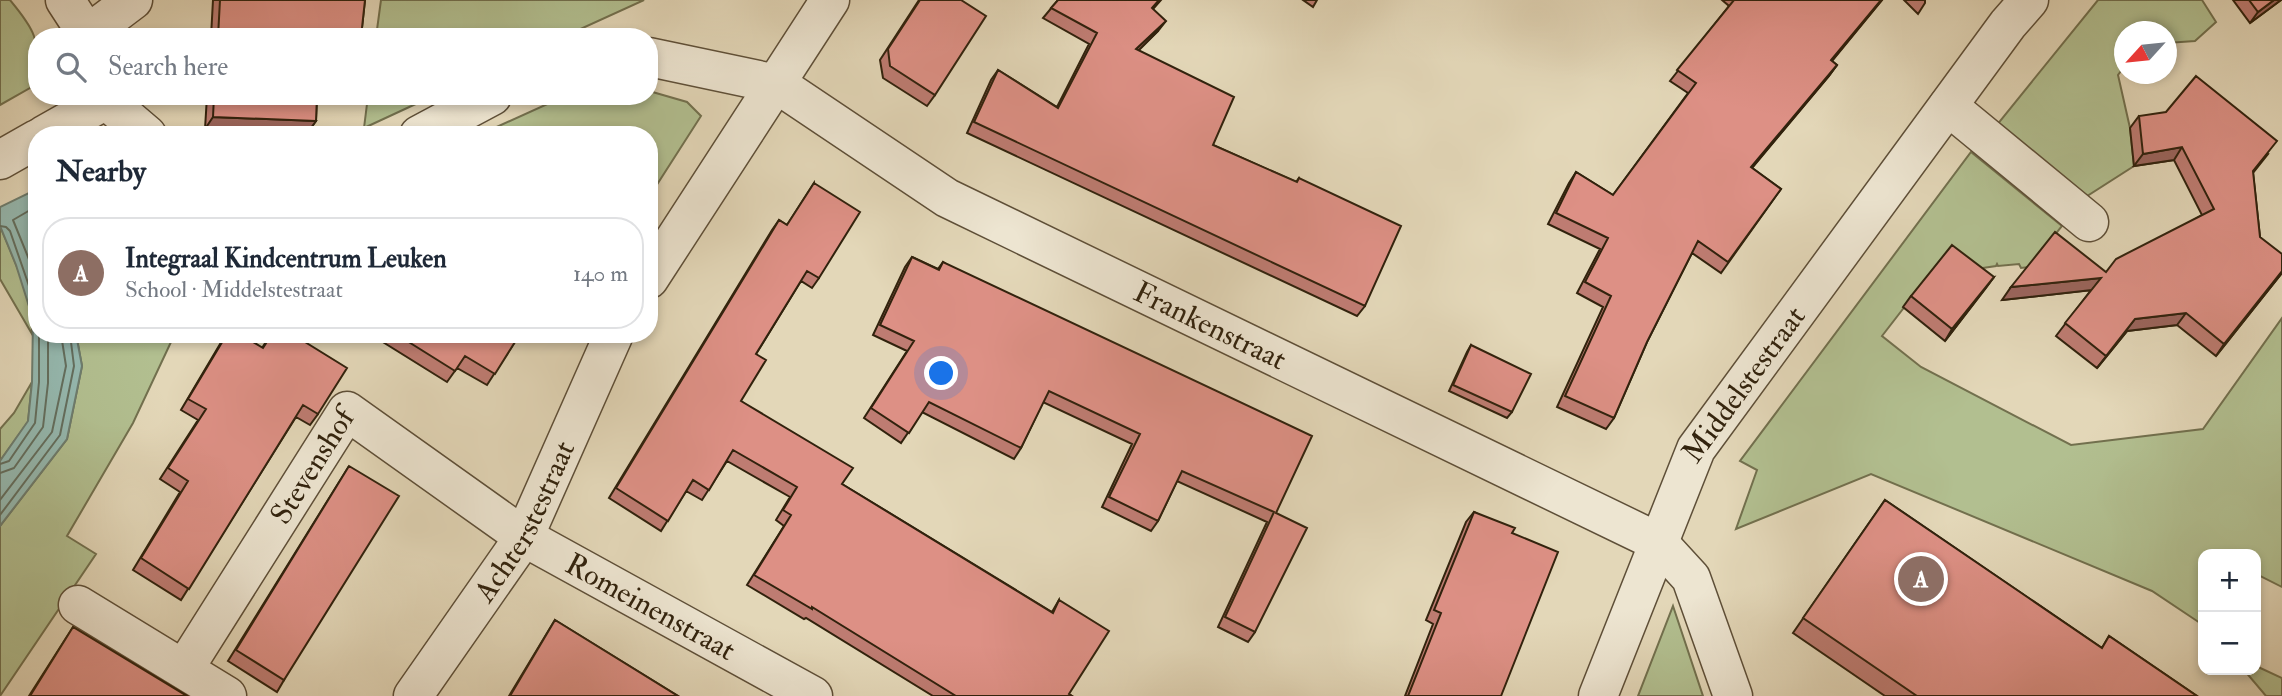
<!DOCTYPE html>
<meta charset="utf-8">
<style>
body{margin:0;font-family:"IM FELL Double Pica",serif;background:#f6f6f7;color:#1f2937}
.controls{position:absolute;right:21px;bottom:21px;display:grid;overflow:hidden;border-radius:14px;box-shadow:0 4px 10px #0003}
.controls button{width:63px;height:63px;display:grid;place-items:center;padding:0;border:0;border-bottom:2px solid #e0e1e3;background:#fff;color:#1f2937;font:35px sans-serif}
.compass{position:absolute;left:2114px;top:21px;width:63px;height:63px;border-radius:50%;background:#fff;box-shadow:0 4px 10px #0003;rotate:243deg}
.you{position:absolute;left:942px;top:374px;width:24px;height:24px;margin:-18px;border:5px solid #fff;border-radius:50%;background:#1a73e8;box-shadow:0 0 0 10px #1a73e833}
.badge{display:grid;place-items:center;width:46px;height:46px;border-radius:50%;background:#8f2418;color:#fff;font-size:23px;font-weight:700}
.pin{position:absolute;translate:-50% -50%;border:4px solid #fff;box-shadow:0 2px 7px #0006}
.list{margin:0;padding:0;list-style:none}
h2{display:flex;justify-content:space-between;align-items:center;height:91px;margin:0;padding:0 28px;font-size:30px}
h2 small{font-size:23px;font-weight:400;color:#747a83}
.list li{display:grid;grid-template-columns:46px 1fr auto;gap:21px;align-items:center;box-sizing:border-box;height:112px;margin:0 14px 14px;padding:0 14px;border:2px solid #e0e1e3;border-radius:28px}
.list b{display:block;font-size:26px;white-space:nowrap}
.list p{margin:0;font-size:23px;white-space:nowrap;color:#747a83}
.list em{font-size:23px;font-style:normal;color:#747a83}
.icon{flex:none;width:38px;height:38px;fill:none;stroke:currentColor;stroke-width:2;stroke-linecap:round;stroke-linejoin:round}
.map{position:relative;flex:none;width:2282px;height:696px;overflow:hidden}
.search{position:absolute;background:#fff;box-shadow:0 4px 10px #0003;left:28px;top:28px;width:630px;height:77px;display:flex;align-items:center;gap:18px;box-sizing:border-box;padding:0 24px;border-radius:28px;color:#747a83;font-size:26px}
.panel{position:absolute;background:#fff;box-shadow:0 4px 10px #0003;left:28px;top:126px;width:630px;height:217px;border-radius:28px}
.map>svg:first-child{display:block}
.green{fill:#b2bf90;stroke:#72704e;stroke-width:2}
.water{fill:#95b9b0;stroke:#6d7d6f;stroke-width:2}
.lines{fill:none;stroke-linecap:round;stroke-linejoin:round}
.shore{stroke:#636e5e;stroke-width:2}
.street-casing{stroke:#5e4f38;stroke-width:41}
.street{stroke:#ede5d1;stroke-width:38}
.wall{fill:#be7c72;stroke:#31220d;stroke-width:2}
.shaded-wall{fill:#9b655d;stroke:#31220d;stroke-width:2}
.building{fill:#dd9085;stroke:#31220d;stroke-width:2}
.labels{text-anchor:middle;stroke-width:6;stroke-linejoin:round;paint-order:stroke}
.street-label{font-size:30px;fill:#31220d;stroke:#ede5d1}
</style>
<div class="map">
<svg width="2282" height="696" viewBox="0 0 2282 696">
<rect width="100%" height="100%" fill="#e3d7b8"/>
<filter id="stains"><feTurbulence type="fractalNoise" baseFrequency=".00286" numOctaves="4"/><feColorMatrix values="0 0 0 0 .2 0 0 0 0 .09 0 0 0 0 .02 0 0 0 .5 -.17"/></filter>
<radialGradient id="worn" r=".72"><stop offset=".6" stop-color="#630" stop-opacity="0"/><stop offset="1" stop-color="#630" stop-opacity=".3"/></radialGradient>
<path class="green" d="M0,0h10c30,36 27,39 27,84l-37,21z
M381,0h263l-81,37h-187z
M2098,0h104l14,22 -21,19 -28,2 -1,-11h-42v35l-6,8 12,53 4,38 -50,32 -88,-72z
M649,91l38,11 14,14 -52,81v-62h-170l86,-39h84z
M368,96h65l-69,32z
M1971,152l91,74 -33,41 -8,1 -2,-4 -21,2 -1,-2 -1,2 -20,3 -32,-13 -62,80 39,31 150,78 132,-16 79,-111v269l-26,-13v-20h-53v71l-51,-34 -281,-117 -135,55 21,-59 -17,-9z
M0,226c14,34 33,72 32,108l-32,-55z
M76,334h108l-13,8 -38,81 -66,113 29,18 -96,142v-170l67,-87 15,-73z
M32,382l-4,40 -28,39v-32l14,-16z
M1673,606l30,90h-65z
M2256,666l26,12v18h-16l-22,-26h12z"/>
<path class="water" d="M37,189v145h39l6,32 -15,73 -67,87v-65l28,-40 4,-39 1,-63 -17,-54 -16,-39v-19z"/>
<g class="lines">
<path class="shore" d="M37,206l-24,14 24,59
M0,226l6,1 4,4 27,78
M0,464l9,-3 26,-38 4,-41v-48
M0,473l14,-5 29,-41 5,-44v-49
M0,500l52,-68 14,-66 -5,-32
M0,515l60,-80 14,-69 -4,-32"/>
<g class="street-casing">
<g id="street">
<path d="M65,0l24,37"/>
<path d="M88,34l45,-34"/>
<path id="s1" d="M649,57l128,27 170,114 711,344 33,36 42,118"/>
<path d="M105,96l1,4 41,35"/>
<path d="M1948,106l141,116"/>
<path d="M44,135l62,-35"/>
<path d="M419,135l73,-39"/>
<path d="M0,160l37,-21"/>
<path d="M649,279l181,-279"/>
<path d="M78,605l149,91"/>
<path id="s2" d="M184,669l163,-258 177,126 289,159"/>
<path id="s3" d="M413,696l111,-159 90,-203"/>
<path id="s4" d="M1598,696l98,-247 312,-425 21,-24"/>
</g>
</g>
<use href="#street" class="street"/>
</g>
<path class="wall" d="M213,0h152l-4,37h-150z
M919,0l16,95 -8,11 -44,-28 -3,-18z
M1058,0h103l-8,9 5,22 -20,19 75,95 83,37 3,-4 66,128 -8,10 -390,-183 24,-53 7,-10 59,37 32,-63 -46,-26z
M1303,0h14l-4,7z
M1722,0h160l-50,61 5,4 -8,11 -77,92 29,21 -60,84 -29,-20 -45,89 -33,76 -8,11 -49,-22 46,-100 -26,-14 23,-44 -52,-25 21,-41 7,-11 37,23 75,-102 -18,-12 59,-75z
M1904,0h21v3l-7,11z
M2233,0h48l-31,23z
M207,96h110l-1,25 -8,11 -103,-3z
M2139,116l129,38 -15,19 7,64 22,36 -66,83 -39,-31 -50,6 -30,37 -41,-32 35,-46 -89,10 104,-28 96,-57 -28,-55 -40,6 -4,-38z
M814,183l5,95 -7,10 -11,-7 -45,73 -15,47 101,83 210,128 7,-12 10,94 3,2h-139l-127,-78 -2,1 -57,-34 37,-59 -8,-6 14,-23 -63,-36 -25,39 -16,-9 -25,40 -52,-33 163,-268 7,-10 8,5z
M912,257l26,12 5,-7 333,251 -21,119 -7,10 -30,-15 49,-105 -90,-41 -19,40 -7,10 -49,-24 30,-63 -89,-42 -22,46 -7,11 -92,-47 -21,31 -37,-25 43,-67 -34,-16 32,-68z
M1994,277l-49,64 -42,-34 8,-11z
M226,334l36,14 9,-14h21l26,80 -8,11 -14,-8 -115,183 -48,-30 47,-78 -20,-13 38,-59 -17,-10z
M370,334h150l-33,51 -30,-17 -10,14z
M1471,345l41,67 -5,6 -58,-27 18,-39z
M349,466l-65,214 -7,12 -49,-31z
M1885,500l217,148 7,-12 88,60h-312l-92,-63z
M1474,512l38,21 -11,163h-96l28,-72 -7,-4 40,-98z
M555,620l123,76h-169z
M73,627l114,69h-158z"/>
<path class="shaded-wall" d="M1881,0h1l-59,71 8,-11z
M2274,0h7l-31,23 8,-11z
M1166,21l-8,10 -29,29 7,-11z
M1837,65l-8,11 -86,102 8,-11z
M213,117l103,4 -8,11 -103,-3z
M2182,147l-8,13 -40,6 9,-12z
M2282,271v2l-66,83 8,-12z
M1994,277l-8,11 -41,53 7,-12z
M2101,278l-9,12 -90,10 9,-13z
M2186,313l-9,12 -50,6 -30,37 38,-49z"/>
<path class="building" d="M220,0h145l-4,37h-143z
M920,0h41l25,16 -51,79 -45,-29 -2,-17z
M1058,0h101l-7,8 14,13 -30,28 98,48 -21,48 84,37 2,-4 102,48 -36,80 -391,-184 24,-52 60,38 39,-75 -46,-25z
M1734,0h147l-50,60 6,5 -86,102 30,22 -53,73 -30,-21 -51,101 -33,76 -49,-22 46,-100 -26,-14 23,-44 -52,-25 20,-41 37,23 83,-112 -19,-13z
M2249,0h25l-16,12z
M2196,76l81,65 -24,30 7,66 22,17v17l-58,73 -38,-31 -51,6 -29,37 -41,-33 36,-45 -90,9 44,-55 51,40 10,-13 98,-50 -32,-62 -39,7 -4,-38 27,-4z
M214,96h103l-1,25 -103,-4z
M814,183l46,29 -41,66 -12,-7 -51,83 10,6 -25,41 112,67 -11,16 211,129 6,-13 50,31 -40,63 3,2h-116l-144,-89v2l-58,-34 37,-60 -8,-5 14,-23 -64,-37 -24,40 -16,-10 -25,41 -52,-33 163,-268 8,5z
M1952,245l42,32 -42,52 -41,-33z
M912,257l27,13 4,-8 369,174 -36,77 31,15 -52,104 -30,-15 49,-105 -92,-41 -24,50 -49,-24 31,-63 -91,-43 -28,57 -92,-46 -20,31 -38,-25 43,-67 -34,-16z
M227,334h13l23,14 9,-14h20l55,34 -29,46 -15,-9 -114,184 -48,-31 47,-77 -20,-13 38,-59 -18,-10z
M396,334h124l-25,40 -30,-18 -10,15z
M1471,345l60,29 -19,38 -59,-27z
M349,466l50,30 -115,184 -48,-30z
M1885,500l217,148 7,-12 88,60h-280l-114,-78z
M1474,512l41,16 -3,5 46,19 -57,144h-93l33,-83 -7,-3z
M555,620l123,76h-168z
M73,627l114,69h-157z"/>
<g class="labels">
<g class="street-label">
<text dy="10" stroke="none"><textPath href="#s1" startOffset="628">Frankenstraat</textPath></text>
<text dy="10" stroke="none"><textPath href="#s4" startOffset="346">Middelstestraat</textPath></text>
<text dy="10" stroke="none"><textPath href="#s2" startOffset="240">Stevenshof</textPath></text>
<text dy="10" stroke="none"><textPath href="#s3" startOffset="208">Achterstestraat</textPath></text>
<text dy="10" stroke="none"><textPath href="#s2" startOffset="667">Romeinenstraat</textPath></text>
</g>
</g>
<rect width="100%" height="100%" filter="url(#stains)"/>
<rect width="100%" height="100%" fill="url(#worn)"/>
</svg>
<div class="controls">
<button>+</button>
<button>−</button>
</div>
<svg class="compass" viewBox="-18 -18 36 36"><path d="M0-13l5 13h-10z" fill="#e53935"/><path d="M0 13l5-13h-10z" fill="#747a83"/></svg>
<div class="you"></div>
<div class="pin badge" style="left:1921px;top:579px;background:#8d6e63">A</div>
<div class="search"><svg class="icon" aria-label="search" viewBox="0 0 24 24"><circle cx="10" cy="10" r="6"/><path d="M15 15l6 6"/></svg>Search here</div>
<section class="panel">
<h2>Nearby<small></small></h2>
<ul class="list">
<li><span class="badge" style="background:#8d6e63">A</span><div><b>Integraal Kindcentrum Leuken</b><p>School · Middelstestraat</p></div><em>140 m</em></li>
</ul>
</section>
</div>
